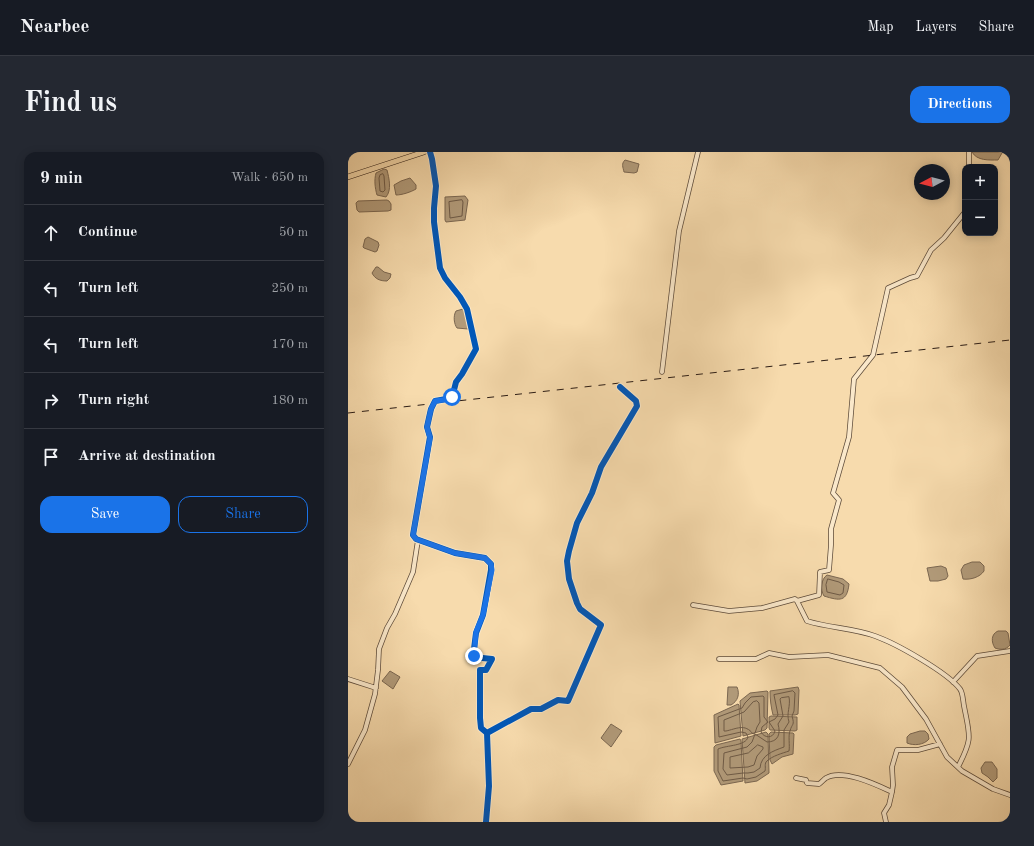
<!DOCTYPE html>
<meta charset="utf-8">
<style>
body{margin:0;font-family:"Old Standard TT",serif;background:#242831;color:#f1f3f6}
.controls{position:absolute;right:12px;top:12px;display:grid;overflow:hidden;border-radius:8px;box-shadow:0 2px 10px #0003}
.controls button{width:36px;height:36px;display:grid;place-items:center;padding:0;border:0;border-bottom:1px solid #363941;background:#171b24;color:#f1f3f6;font:20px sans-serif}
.compass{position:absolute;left:566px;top:12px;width:36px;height:36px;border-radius:50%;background:#171b24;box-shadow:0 2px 10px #0003;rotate:263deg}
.stop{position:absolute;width:12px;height:12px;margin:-9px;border:3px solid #1a73e8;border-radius:50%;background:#fff}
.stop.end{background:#1a73e8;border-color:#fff;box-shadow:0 1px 4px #0008}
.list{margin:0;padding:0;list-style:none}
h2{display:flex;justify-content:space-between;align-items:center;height:52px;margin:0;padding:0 16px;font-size:17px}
h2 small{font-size:13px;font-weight:400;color:#9ea1a6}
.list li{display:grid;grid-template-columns:26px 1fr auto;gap:12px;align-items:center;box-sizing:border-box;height:56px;padding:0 16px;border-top:1px solid #363941}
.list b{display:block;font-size:15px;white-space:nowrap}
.list em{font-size:13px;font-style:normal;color:#9ea1a6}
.actions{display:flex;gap:8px;padding:12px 16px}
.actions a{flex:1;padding:9px 0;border:1px solid #1a73e8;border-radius:12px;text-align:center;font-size:14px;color:#1a73e8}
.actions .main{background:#1a73e8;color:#fff}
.icon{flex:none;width:22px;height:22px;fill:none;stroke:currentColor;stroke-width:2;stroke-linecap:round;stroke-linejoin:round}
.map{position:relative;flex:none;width:662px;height:670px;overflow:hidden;border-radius:12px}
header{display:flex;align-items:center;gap:24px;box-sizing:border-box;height:56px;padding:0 20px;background:#171b24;border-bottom:1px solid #363941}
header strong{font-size:19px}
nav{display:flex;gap:22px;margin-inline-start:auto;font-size:14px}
.intro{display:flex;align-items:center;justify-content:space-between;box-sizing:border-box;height:96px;padding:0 24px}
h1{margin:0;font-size:28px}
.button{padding:10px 18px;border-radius:12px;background:#1a73e8;color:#fff;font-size:14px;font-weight:700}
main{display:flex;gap:24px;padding:0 24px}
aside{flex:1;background:#171b24;border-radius:12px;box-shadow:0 2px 10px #0003}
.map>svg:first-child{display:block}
.water{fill:#b19a79;stroke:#7b6751}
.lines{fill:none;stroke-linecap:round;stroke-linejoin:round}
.shore{stroke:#6e5a46;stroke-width:1}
.minor-casing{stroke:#5d4b3a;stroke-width:5.5}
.major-casing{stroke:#2a1b14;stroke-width:6}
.minor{stroke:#fae8ca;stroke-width:4}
.major{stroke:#f7dbad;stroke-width:5}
.rail{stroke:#2a1b14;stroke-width:1;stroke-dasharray:7 7;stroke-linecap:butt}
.cycleway-casing{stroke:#fae8ca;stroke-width:8}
.cycleway{stroke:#0057b8;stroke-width:6}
.route{stroke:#1a73e8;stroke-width:5}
</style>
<header>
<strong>Nearbee</strong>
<nav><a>Map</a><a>Layers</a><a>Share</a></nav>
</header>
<div class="intro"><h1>Find us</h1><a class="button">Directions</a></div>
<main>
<aside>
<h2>9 min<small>Walk · 650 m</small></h2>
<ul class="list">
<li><svg class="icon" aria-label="ahead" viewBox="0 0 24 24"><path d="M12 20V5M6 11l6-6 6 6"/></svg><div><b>Continue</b></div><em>50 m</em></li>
<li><svg class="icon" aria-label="left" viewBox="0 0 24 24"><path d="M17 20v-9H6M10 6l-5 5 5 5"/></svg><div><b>Turn left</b></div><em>250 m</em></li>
<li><svg class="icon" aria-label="left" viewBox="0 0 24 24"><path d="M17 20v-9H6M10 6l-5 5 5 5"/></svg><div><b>Turn left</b></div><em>170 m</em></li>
<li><svg class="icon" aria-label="right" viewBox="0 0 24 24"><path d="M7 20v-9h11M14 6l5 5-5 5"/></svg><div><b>Turn right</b></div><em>180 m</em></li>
<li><svg class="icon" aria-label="arrive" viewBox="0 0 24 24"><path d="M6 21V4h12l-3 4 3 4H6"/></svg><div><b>Arrive at destination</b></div></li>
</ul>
<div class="actions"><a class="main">Save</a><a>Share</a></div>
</aside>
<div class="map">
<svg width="662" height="670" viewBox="0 0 662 670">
<rect width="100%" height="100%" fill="#f7dbad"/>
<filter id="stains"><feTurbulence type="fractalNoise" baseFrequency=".005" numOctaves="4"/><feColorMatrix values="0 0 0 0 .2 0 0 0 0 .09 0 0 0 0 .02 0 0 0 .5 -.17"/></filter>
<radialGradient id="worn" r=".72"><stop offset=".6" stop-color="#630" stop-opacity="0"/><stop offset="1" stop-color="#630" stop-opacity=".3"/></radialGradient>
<path class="water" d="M624,0h30v1l-4,7c-9,0 -21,1 -26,-8z
M277,8l14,4 -2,8 -3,1 -10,-1c-1,-5 -3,-8 1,-12z
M36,17l3,1c2,8 5,20 -1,27l-9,-2c-2,-7 -3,-15 -1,-22z
M62,26l6,7v4c-5,3 -14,6 -20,6l-2,-10 7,-4z
M117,44l3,4 -3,20 -19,2 -1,-2v-23z
M39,48l2,1 2,3v6l-3,1 -29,1 -2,-2 -1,-7 2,-2z
M20,85l10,5 1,3 -2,6 -2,1 -11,-4 -1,-1 2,-8z
M28,115h2l6,5 7,2 -1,4 -3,3c-7,0 -12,-2 -15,-8z
M115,157l2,1 3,15v4l-11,-1c-3,-4 -4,-12 -1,-17z
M624,410h8l4,4v5c-4,6 -13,9 -21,8l-2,-9 3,-5z
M586,415l7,-1 5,2 2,8 -2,3 -8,2h-8l-3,-13z
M479,423l16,4 6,5c-2,18 -9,17 -25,12 -4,-6 -3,-17 3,-21z
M650,479h8l2,2 2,12c-4,5 -10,5 -15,3 -4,-6 -4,-14 3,-17z
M42,519l10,6 -7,12 -11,-8z
M380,535h9c3,7 1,14 -6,18h-4z
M450,535l1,3 -1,24 -3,1h-22c-2,-8 -3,-16 -3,-24z
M419,539l1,1 -1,36 -2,2 -22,6 -3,-35 10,-8z
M390,552l1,1 2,31 -26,7 -1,-28z
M423,564l26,1v13l-2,1 -25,-1 -1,-2v-11z
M263,572l11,7 -11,16 -10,-9z
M572,579h5l3,3 1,5c-5,6 -15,7 -22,4v-6l3,-3z
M418,580l2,2 1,39 -12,8 -12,2 -3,-44z
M423,580l22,1 1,1 -1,20 -11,3 -10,7 -2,-4 -1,-26z
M392,587l1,2 2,40 -22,4 -7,-14v-24l2,-2z
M637,610h7l5,7v9l-4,4 -5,-5 -6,-4 -1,-5z"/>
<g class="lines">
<path class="shore" d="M35,22l1,2 1,14 -2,2 -3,-1 -1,-13 1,-3z
M114,48l1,2 -1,14 -12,2 -1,-16z
M480,427l11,3 5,3 -1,8 -3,2 -13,-3 -1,-7z
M445,539l2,2 -1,18 -2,5c3,10 0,7 -2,15 -2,4 0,15 -1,20 -6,2 -17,5 -22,10 -3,2 -1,7 -2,10l-9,6 -9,2 -4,-1 -20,3 -5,-10v-22c9,-4 28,-3 30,-12l-2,-4 -5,-1 -22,5 -1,-20 24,-9 3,-5 6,-6 12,-1 1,1v20l4,5 -6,5 -1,5c3,6 12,7 14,-1l-6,-9 6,-3 3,-4 -4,-20z
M441,545c2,9 -3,16 0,25l-5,8v17c-11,4 -23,8 -24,21l-6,4 -6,1h-5l-16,2 -4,-6 1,-16 23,-6 5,-5 3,-8 12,8c11,0 14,-8 11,-18l5,-8 -3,-17 1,-1z
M409,549l2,2 1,19 -3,5 -2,6 -2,1c-8,-11 -17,-5 -27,-3h-2v-11l20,-8 9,-10z
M410,593l5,2v2l-6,7 -3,9 -6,2 -18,1v-11l18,-4z"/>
<g class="minor-casing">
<path id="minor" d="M82,0l2,7 4,27 -2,22v14l6,46 5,10 15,19 7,12 9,40 -14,25 -6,8 -4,16 -17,3 -4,8 -4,18 3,10 -17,98 3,4 39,14 30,5 6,6v6l-8,45 -7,18 -3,24 19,2 -6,11h-6v48l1,10 6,5
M621,15v-15
M314,220l17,-141 19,-79
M449,449l22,-6 1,-23 9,-2 2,-25v-16l8,-29 -6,-7 16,-56 5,-58 19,-24 15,-67 22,-10 7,-2 14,-26 13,-12 21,-26
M345,453l36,6 33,-3 33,-9 2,2 10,20c22,7 46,7 68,15 20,7 72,36 85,53 3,4 3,12 4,17 6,31 9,32 -6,61
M371,507h37l13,-6 20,4 39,-2 52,13 22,19 24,32 21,38 15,14 31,18 17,6
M0,527l28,9
M605,530l24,-26 33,-5
M0,612l17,-34 10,-36 3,-24 1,-21 8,-21 8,-14 18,-42 5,-32
M448,626l10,2 1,3 12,1c3,-2 5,-5 7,-6 16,-10 51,7 66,14
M138,670l3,-36 -2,-53 44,-24h10l17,-9 10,1 33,-76 -21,-16 -3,-6 -8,-24 -2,-18 2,-10 8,-28 15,-30 9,-26 36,-61 -1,-5 -16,-14
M538,670l-2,-9 5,-8 3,-13 1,-7 -1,-18 5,-17h21l22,-6"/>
</g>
<g class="major-casing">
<path id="major" d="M0,25l76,-25"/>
</g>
<use href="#minor" class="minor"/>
<use href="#major" class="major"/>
<path class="rail" d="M0,261l662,-73"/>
<g class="cycleway-casing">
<path id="cycleway" d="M82,0l2,7 4,27 -2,22v14l6,46 5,10 15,19 7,12 9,40 -14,25 -6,8 -4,16 -17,3 -4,8 -4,18 3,10 -17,98 3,4 39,14 30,5 6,6v6l-8,45 -7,18 -3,24 19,2 -6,11h-6v48l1,10 6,5
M138,670l3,-36 -2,-53 44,-24h10l17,-9 10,1 33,-76 -21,-16 -3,-6 -8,-24 -2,-18 2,-10 8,-28 15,-30 9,-26 36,-61 -1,-5 -16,-14"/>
</g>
<use href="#cycleway" class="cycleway"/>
</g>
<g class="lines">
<path class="route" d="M104,245l-2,2 -15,2 -4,8 -4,18 3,11 -17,97 3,4 39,14 30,5 6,6 1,6 -9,45 -7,17 -2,24"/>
</g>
<rect width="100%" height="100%" filter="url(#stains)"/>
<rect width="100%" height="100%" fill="url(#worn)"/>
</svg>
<div class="controls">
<button>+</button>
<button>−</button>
</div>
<svg class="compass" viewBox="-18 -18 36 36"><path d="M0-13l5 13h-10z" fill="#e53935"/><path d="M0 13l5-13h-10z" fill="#9ea1a6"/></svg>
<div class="stop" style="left:104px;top:245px"></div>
<div class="stop end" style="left:126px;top:504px"></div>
</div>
</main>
